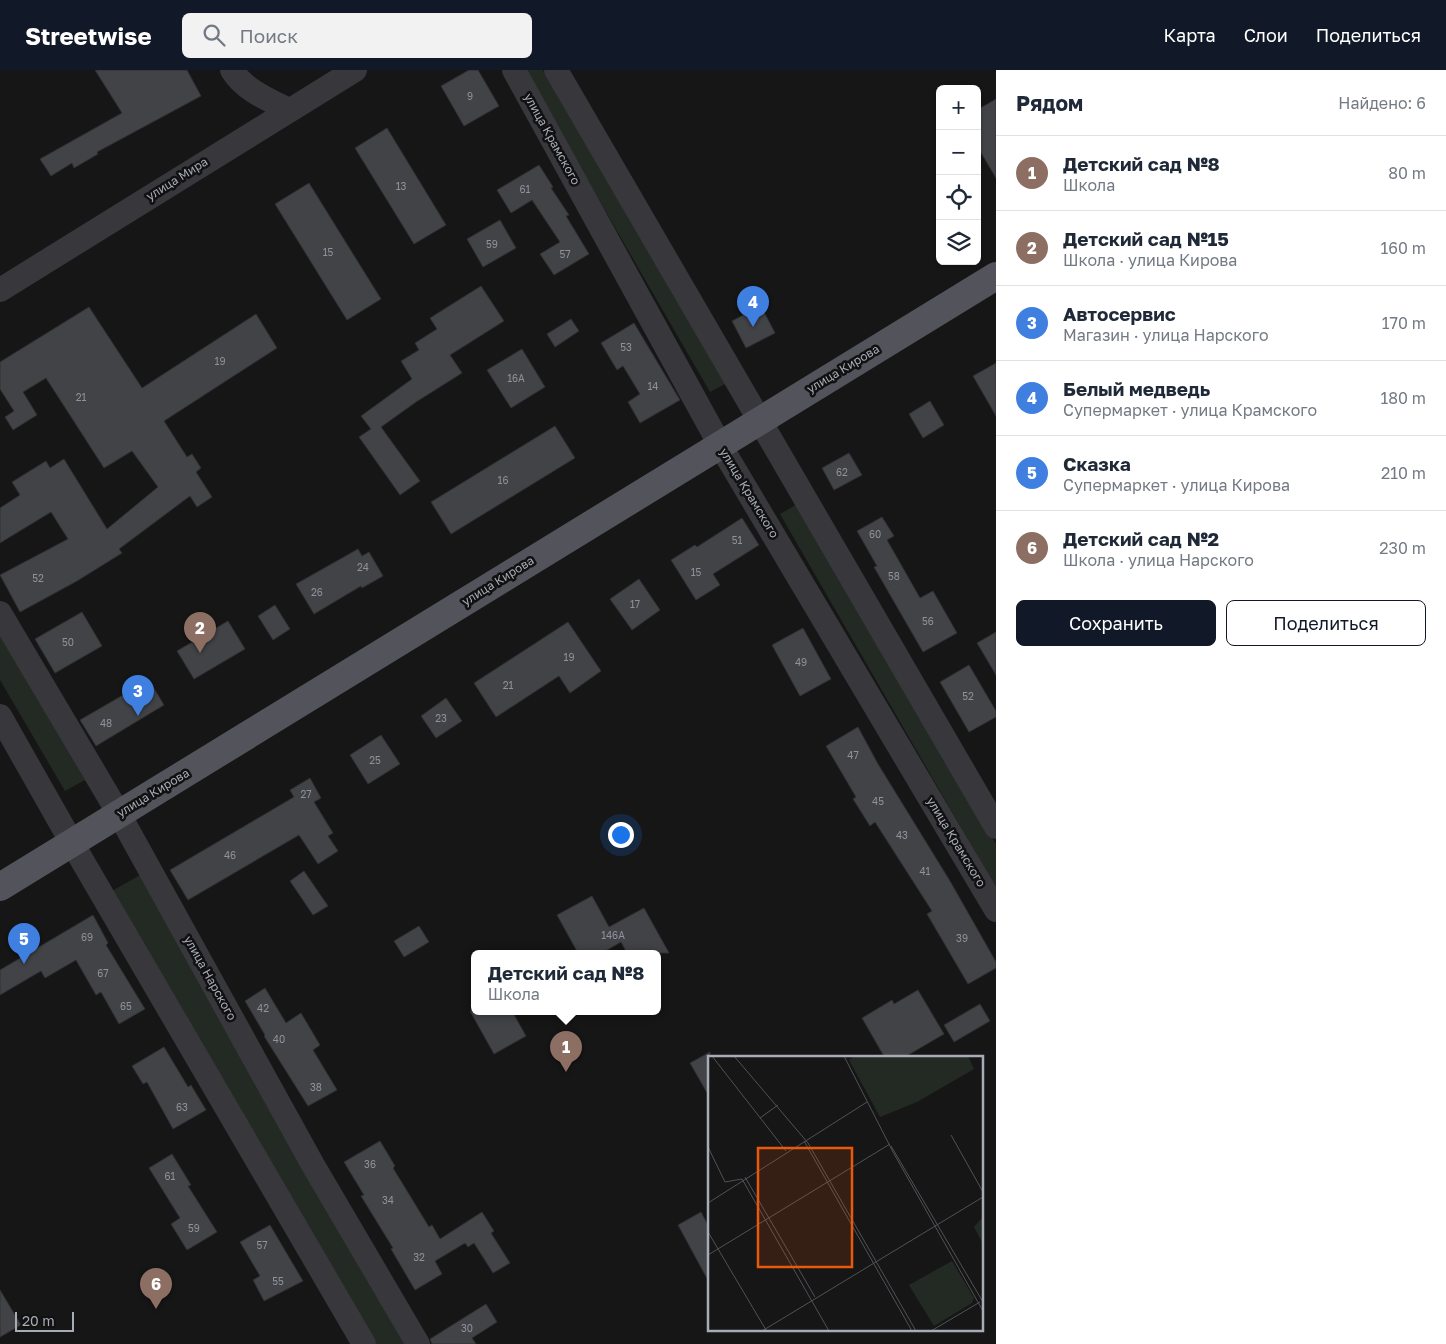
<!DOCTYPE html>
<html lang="ru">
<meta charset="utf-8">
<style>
body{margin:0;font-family:"Golos Text",sans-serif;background:#f2f2f3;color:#1f2937}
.controls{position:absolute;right:15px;top:15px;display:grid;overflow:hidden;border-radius:8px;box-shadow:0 1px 4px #0004}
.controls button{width:45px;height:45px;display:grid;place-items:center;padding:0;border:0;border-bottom:1px solid #e0e1e3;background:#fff;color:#1f2937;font:25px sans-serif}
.scale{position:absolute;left:15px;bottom:12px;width:59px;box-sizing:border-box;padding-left:5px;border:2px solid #a8acb7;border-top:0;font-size:14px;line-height:18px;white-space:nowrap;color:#a8acb7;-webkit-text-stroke:4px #111112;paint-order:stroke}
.you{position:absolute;left:620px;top:764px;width:18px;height:18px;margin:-12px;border:4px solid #fff;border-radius:50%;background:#1a73e8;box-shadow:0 0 0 8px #1a73e833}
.badge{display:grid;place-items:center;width:32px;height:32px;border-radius:50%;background:#111827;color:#fff;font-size:16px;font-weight:700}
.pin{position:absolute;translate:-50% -41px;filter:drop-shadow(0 1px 2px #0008)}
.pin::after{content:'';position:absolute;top:26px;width:18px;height:15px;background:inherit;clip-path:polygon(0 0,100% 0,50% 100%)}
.popup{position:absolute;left:471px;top:880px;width:190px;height:65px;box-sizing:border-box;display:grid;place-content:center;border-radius:8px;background:#fff;filter:drop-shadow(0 1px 4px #0005);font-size:16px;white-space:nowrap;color:#747a83}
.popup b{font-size:19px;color:#1f2937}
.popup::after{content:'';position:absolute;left:50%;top:100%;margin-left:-10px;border:10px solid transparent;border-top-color:#fff}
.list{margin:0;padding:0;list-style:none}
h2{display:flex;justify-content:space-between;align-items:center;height:65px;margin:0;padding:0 20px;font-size:21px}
h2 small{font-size:16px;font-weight:400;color:#747a83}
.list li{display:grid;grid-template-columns:32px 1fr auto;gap:15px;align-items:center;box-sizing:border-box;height:75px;padding:0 20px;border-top:1px solid #e0e1e3}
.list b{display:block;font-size:19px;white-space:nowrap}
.list p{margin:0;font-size:16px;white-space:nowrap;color:#747a83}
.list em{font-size:16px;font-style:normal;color:#747a83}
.actions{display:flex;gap:10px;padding:15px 20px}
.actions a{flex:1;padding:11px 0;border:1px solid #111827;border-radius:8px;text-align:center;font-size:18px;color:#111827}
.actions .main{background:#111827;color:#fff}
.icon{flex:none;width:28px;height:28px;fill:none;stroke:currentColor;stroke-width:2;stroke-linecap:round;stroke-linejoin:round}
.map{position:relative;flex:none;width:996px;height:1274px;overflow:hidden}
header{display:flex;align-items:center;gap:30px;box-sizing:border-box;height:70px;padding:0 25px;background:#111827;color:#fff}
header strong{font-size:24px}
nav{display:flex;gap:28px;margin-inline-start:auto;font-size:18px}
.search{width:350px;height:45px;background:#f2f2f3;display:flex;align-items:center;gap:12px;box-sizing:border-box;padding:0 18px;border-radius:8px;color:#747a83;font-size:19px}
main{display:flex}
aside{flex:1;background:#fff}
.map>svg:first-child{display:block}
.green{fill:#222a23}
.building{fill:#424347;stroke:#303033}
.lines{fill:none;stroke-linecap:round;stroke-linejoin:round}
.minor{stroke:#37373c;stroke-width:24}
.major{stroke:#53545b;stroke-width:28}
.labels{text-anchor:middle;stroke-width:5;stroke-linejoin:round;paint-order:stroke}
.number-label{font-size:10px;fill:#8e929b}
.street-label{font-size:12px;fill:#a8acb7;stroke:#111112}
.inset-road{fill:none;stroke:#505257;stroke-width:1}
.view{fill:#e8590c;fill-opacity:0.15;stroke:#e8590c;stroke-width:2.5}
.inset-edge{fill:none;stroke:#a8acb7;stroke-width:2.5}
</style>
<header>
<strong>Streetwise</strong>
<div class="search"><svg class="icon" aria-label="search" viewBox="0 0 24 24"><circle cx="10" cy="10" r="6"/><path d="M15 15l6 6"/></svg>Поиск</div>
<nav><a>Карта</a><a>Слои</a><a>Поделиться</a></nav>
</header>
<main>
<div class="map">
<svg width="996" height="1274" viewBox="0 0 996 1274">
<rect width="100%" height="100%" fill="#161617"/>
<path class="green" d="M524,0h19l182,314 -15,8z
M799,433l197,341v44l-216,-374z
M0,565l85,145 -20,11 -65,-111z
M140,805l268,469h-32l-264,-453z"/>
<path class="building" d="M95,0h92l14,26 -104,56 1,2 -24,14 -2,-5 -21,13 -11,-17 82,-46z
M469,0h9l21,36 -35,20 -23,-40z
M996,29v79l-19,-32v-36z
M387,58l59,97 -32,19 -59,-96z
M539,95l14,22 -2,1 18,27 -3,1 23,38 -35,21 -14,-21 20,-12 -28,-42 -21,13 -14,-23z
M309,113l72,116 -34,21 -72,-116z
M500,150l16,28 -33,19 -16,-28z
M481,216l23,35 -54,34 12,18 -46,29 -35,25 39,54 -20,14 -41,-58 12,-8 -10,-13 51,-37 -11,-18 18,-11 -4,-7 22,-14 -7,-11z
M761,236l14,27 -29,15 -14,-27z
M89,237l53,81 114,-74 21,34 -113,73 23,36 5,-3 9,14 -5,4 16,25 -15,10 -7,-11 -71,53 3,4 -45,28 -57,31 -20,-37 68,-36 -17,-27 -51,31v-35l20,-13 -8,-13 34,-21 4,7 14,-9 43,70 51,-42 -26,-36 -28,17 -58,-90 -23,14 14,23 -24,15 -8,-13 9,-6 -14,-22v-27z
M571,249l8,12 -24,16 -8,-13z
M634,253l46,77 -40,23 -12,-21 12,-8 -17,-28 -6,4 -16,-27z
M522,279l23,38 -34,21 -24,-38z
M996,293v53l-23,-40z
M930,331l14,24 -21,13 -14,-24z
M555,356l20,32 -124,76 -20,-32z
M849,383l13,22 -28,15 -12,-22z
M882,447l12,19 -7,4 33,58 13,-7 24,42 -34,19 -49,-85 3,-1 -20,-35z
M742,448l17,27 -46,29 7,11 -24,15 -25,-40 24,-15 2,2z
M358,479l4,7 7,-4 14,24 -21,12 -1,-2 -47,28 -18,-30z
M639,509l21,31 -28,20 -22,-31z
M275,535l15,24 -17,11 -15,-24z
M82,542l20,34 -47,27 -20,-34z
M228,551l17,28 -51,30 -17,-28z
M568,552l33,49 -31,22 -11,-17 -63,41 -22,-34z
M803,558l28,51 -31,17 -28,-51z
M996,562v43l-19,-32z
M969,595l27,46v6l-27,15 -29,-50z
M149,610l15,25 -68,41 -16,-26z
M446,628l16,23 -26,17 -15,-22z
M858,657l20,37 72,117 46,81v6l-28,16 -41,-70 5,-3 -57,-89 -5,4 -17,-27 3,-2 -30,-51z
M381,665l19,29 -32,20 -18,-29z
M310,708l11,20 -7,4 19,31 -5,3 10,15 -20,13 -19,-29 -111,65 -18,-30 124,-73 -4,-7z
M304,801l24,35 -15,9 -23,-34z
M592,826l17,31 35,-19 25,45h-42l-6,-11 -19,11h-24l-21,-38z
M93,845l15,28 -2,2 39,64 -26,15 -18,-32 -5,3 -20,-35 -31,18 -4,-7 -41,24v-25z
M419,856l10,16 -25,15 -10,-16z
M265,918l21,35 15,-10 19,32 -7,5 24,40 -29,16 -44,-70 1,-1 -20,-34z
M918,920l26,44 -41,24h-18l-23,-40 30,-18 2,4z
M980,934l10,17 -36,21 -10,-17z
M470,941h42l14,25 -32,18z
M164,977l24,40 3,-2 15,25 -33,19 -26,-47 -4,2 -11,-18z
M710,982v46l-20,-35z
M380,1071l15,25 -2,2 36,59 3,-2 8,14 42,-27 12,19 -3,2 19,30 -17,10 -19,-30 -6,4 -3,-4 -30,18 7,13 -27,16 -24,-41 2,-1 -32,-52 3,-1 -20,-33z
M172,1084l19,31 -3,1 29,46 -30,18 -16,-26 9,-6 -31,-50z
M701,1142l9,17v55l-32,-59z
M270,1155l33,56 -39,20 -11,-21 7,-4 -20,-34z
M0,1220l21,35 -21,12z
M486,1234l11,18 -25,16 4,6h-44l-2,-5z"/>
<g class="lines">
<path class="minor" d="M232,0c12,20 37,30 57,40
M514,0l206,375 276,465
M556,0l440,757
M0,220l355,-220
M0,543l119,201 194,351 105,179
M0,646l72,127 292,501"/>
<path class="major" d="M0,817l996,-611"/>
</g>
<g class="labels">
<g class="number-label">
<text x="470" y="30">9</text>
<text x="401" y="120">13</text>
<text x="525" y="123">61</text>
<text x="492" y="178">59</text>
<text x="328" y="186">15</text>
<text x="565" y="188">57</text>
<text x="626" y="281">53</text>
<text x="220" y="295">19</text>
<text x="516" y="312">16А</text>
<text x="653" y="320">14</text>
<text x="81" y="331">21</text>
<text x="842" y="406">62</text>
<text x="503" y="414">16</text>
<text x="875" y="468">60</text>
<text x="737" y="474">51</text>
<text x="363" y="501">24</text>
<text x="696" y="506">15</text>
<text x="894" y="510">58</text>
<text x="38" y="512">52</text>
<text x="317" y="526">26</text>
<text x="635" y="538">17</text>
<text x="928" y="555">56</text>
<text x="68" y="576">50</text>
<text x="569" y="591">19</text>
<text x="801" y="596">49</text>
<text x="508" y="619">21</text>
<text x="968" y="630">52</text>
<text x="441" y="652">23</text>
<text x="106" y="657">48</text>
<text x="853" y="689">47</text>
<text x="375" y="694">25</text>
<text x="306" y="728">27</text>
<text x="878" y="735">45</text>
<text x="902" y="769">43</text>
<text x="230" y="789">46</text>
<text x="925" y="805">41</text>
<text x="613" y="869">146А</text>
<text x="87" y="871">69</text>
<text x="962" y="872">39</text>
<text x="103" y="907">67</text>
<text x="126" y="940">65</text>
<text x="263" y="942">42</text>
<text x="279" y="973">40</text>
<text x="316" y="1021">38</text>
<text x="182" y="1041">63</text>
<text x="370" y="1098">36</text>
<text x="170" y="1110">61</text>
<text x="388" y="1134">34</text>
<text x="194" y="1162">59</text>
<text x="262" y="1179">57</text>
<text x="419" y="1191">32</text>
<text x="278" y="1215">55</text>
<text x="467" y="1262">30</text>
</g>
<g class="street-label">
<text transform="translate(552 69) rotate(61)" y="4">улица Крамского</text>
<text transform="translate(177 109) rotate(-32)" y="4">улица Мира</text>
<text transform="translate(843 299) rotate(-31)" y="4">улица Кирова</text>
<text transform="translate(749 423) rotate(59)" y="4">улица Крамского</text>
<text transform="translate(498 511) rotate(-32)" y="4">улица Кирова</text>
<text transform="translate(153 723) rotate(-31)" y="4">улица Кирова</text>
<text transform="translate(956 772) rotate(59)" y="4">улица Крамского</text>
<text transform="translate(210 908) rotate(61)" y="4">улица Нарского</text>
</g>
</g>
<g transform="translate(708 986)">
<rect width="275" height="275" fill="#161617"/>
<path d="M146,0h114l6,13 -57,33 -37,15 -31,-57zM275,161v27l-9,-17zM244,205l22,37 -2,5 -38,23 -25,-41z" fill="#222a23"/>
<path class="inset-road" d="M4,0l74,95M26,0l74,87 108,188M136,0l49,96 90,159M52,62l18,-13M243,79l32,57M96,85l108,190M183,90l92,156M0,91l17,35 17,-3 87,152M37,121l70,120M0,147l159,-101M0,176l58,98M0,199l182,-111M54,275l221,-134M223,275l49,-29"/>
<path class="view" d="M50,92h94v119h-94z"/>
<rect width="275" height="275" class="inset-edge"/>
</g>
</svg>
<div class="controls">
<button>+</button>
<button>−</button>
<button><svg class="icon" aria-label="locate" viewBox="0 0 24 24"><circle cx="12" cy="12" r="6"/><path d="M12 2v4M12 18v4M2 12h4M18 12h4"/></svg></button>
<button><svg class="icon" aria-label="layers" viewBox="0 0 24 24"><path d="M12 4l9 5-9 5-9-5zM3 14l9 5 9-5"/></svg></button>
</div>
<div class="scale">20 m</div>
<div class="you"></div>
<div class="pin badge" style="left:566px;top:1002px;background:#8d6e63">1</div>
<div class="popup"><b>Детский сад №8</b>Школа</div>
<div class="pin badge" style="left:200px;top:583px;background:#8d6e63">2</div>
<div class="pin badge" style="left:138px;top:646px;background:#3f7fe0">3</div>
<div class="pin badge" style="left:753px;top:257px;background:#3f7fe0">4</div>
<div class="pin badge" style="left:24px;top:894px;background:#3f7fe0">5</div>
<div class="pin badge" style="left:156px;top:1239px;background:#8d6e63">6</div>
</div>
<aside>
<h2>Рядом<small>Найдено: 6</small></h2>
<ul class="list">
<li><span class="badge" style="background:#8d6e63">1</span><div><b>Детский сад №8</b><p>Школа</p></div><em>80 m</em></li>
<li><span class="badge" style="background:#8d6e63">2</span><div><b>Детский сад №15</b><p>Школа · улица Кирова</p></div><em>160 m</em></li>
<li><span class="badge" style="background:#3f7fe0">3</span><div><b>Автосервис</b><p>Магазин · улица Нарского</p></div><em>170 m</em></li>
<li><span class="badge" style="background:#3f7fe0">4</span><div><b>Белый медведь</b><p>Супермаркет · улица Крамского</p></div><em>180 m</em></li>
<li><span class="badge" style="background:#3f7fe0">5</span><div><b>Сказка</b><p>Супермаркет · улица Кирова</p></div><em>210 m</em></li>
<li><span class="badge" style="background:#8d6e63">6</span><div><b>Детский сад №2</b><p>Школа · улица Нарского</p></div><em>230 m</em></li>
</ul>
<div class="actions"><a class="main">Сохранить</a><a>Поделиться</a></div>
</aside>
</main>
